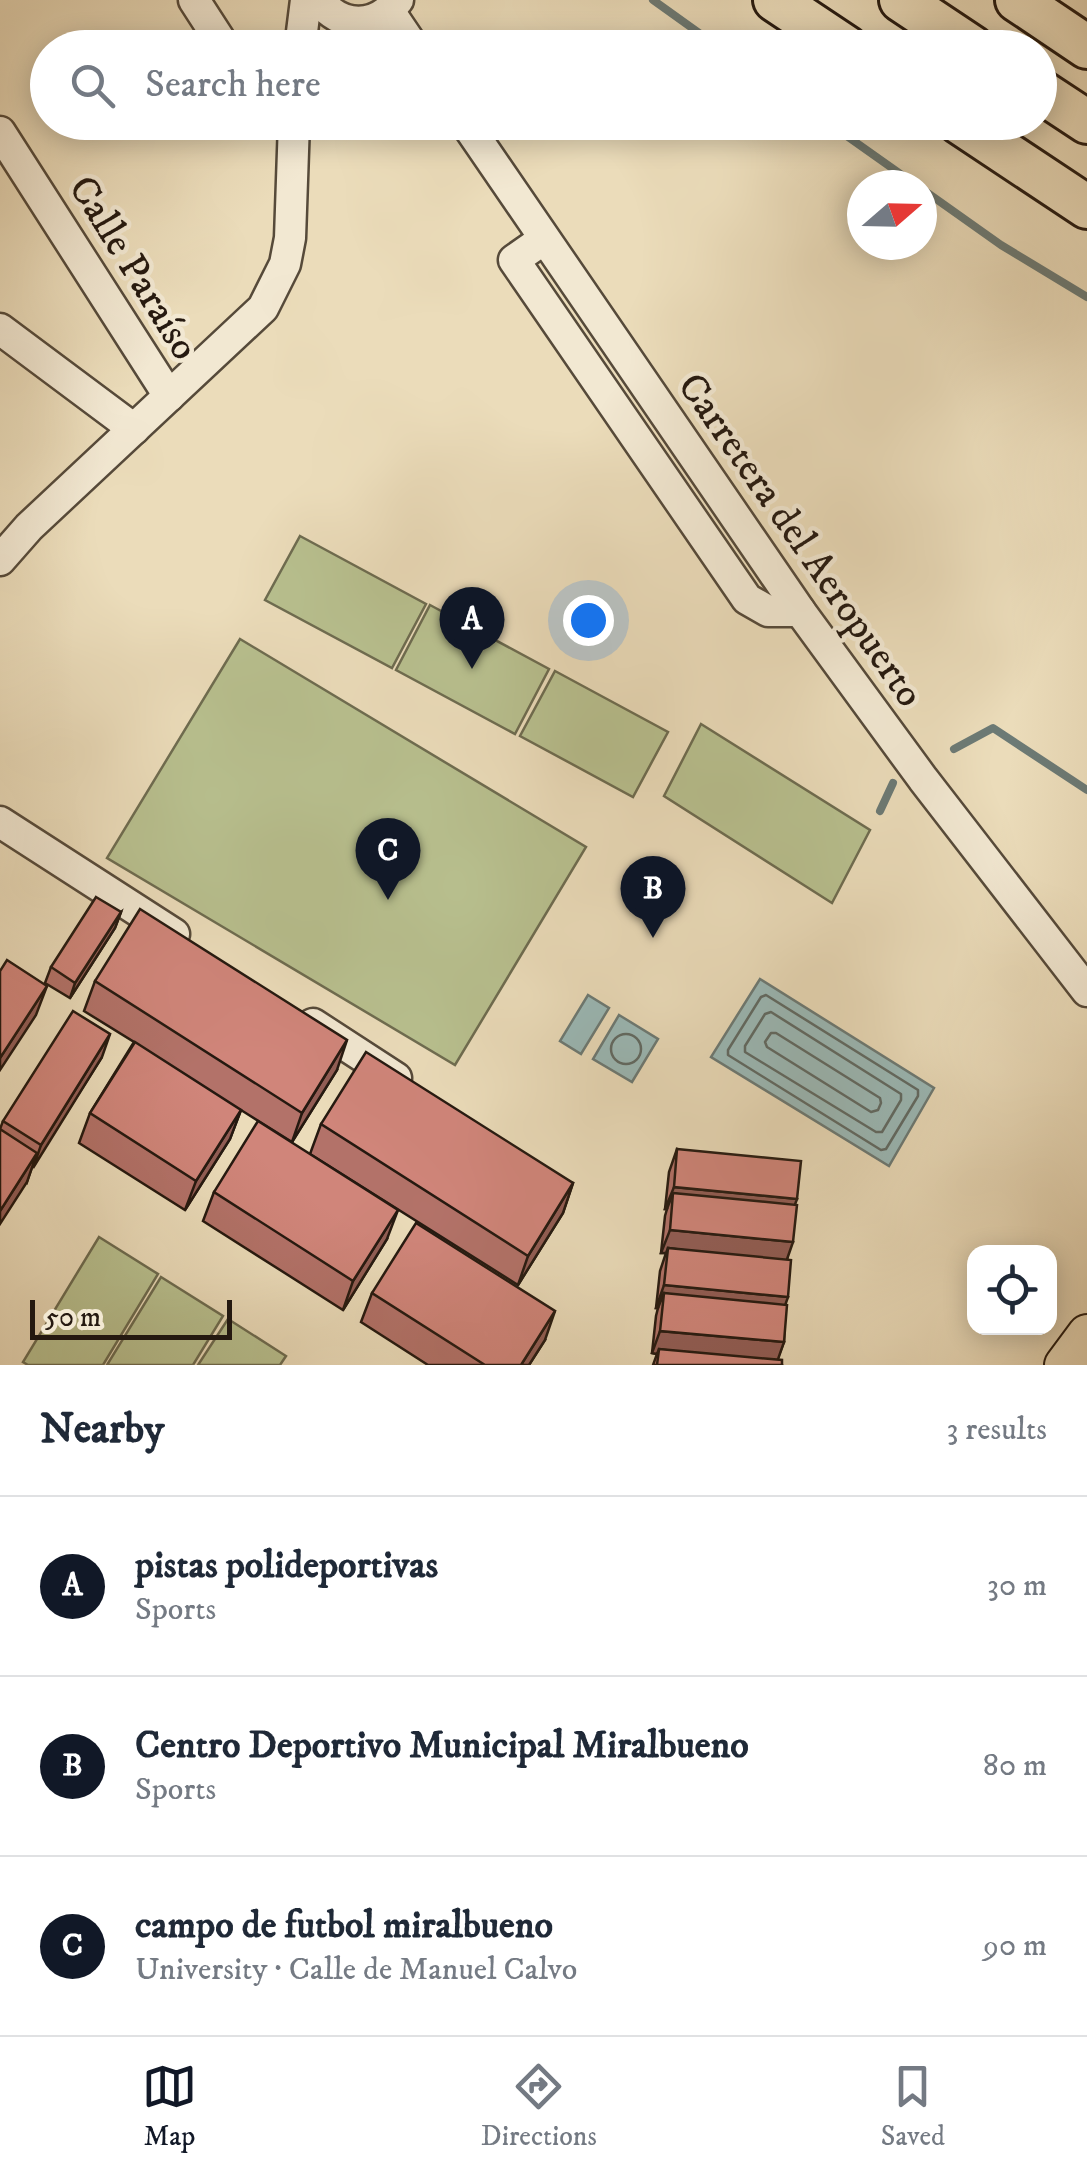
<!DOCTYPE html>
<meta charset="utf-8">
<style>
:root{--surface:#fff;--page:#f2f2f3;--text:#1f2937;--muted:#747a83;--line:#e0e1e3;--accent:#111827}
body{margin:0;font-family:"IM FELL DW Pica",serif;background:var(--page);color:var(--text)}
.controls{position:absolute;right:30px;bottom:30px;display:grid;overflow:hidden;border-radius:20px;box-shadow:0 5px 25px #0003}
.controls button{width:90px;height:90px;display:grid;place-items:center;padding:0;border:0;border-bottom:2px solid var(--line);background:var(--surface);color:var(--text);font:50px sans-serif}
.compass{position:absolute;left:847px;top:170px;width:90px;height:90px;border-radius:50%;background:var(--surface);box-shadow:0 5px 25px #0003;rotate:70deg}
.scale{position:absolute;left:30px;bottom:25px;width:202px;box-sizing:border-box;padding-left:10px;border:5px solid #251910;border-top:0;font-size:28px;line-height:35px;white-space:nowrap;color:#251910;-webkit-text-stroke:8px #f2e8d2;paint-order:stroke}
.you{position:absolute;left:588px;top:620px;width:35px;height:35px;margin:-25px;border:8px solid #fff;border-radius:50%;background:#1a73e8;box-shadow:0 0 0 15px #1a73e833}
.badge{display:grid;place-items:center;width:65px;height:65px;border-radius:50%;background:var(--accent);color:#fff;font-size:32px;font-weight:700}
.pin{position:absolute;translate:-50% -82px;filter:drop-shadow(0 2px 5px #0008)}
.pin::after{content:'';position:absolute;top:52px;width:35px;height:30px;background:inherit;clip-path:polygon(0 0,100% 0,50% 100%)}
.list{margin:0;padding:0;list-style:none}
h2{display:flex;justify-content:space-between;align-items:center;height:130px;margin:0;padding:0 40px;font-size:42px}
h2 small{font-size:32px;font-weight:400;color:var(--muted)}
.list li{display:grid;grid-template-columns:65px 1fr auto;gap:30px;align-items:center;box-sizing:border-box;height:180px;padding:0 40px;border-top:2px solid var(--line)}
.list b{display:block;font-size:38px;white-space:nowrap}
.list p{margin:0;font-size:32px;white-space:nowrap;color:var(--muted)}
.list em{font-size:32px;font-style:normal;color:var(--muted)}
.icon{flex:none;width:55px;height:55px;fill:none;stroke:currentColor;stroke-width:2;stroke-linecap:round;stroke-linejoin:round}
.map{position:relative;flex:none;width:1087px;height:1365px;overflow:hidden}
.search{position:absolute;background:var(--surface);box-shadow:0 5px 25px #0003;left:30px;right:30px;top:30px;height:110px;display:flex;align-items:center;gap:25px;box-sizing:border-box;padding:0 35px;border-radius:55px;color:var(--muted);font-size:38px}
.sheet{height:670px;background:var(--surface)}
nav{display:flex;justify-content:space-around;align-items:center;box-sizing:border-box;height:140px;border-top:2px solid var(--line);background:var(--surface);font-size:28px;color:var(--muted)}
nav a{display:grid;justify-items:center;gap:5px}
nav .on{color:var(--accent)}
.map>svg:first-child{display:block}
.green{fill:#b8c08f;stroke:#6e6c50;stroke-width:2.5}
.water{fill:#9bbab8;stroke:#6c7a75;stroke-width:2.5}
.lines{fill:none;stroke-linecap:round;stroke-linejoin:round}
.shore{stroke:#606a64;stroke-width:2.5}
.stream{stroke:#6c7a75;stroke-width:8}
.minor-casing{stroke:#564a3a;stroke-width:35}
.major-casing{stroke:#251910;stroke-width:42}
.highway-casing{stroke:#251910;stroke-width:48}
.minor{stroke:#f2e8d2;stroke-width:30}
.major{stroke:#ebdcba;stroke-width:38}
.highway{stroke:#ebdcba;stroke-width:42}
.wall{fill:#b37269;stroke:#251910;stroke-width:2.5}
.shaded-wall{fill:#925d55;stroke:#251910;stroke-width:2.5}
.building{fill:#d0857a;stroke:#251910;stroke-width:2.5}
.labels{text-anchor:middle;stroke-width:9;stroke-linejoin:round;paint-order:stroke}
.street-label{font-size:40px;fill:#251910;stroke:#f2e8d2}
</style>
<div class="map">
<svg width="1087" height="1365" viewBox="0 0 1087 1365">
<rect width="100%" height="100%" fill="#ebdcba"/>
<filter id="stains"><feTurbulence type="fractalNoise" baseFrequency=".002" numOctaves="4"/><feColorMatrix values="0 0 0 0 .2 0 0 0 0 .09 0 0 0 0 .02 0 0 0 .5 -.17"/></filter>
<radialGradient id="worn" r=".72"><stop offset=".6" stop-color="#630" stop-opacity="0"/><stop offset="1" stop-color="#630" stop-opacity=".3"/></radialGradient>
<g class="green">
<path d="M300,536L426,604L392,668L265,600Z"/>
<path d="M430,605L549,669L515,734L396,670Z"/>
<path d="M240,639L586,847L455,1065L107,858Z"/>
<path d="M555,671L668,732L633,797L520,736Z"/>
<path d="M701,724L870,830L832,903L664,796Z"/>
<path d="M99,1237L158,1274L103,1365H28L23,1362Z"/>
<path d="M161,1277L223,1316L193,1365H107Z"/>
<path d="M228,1319L286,1356L280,1365H198Z"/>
</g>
<g class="water">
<path d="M760,979L934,1088L889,1166L711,1057Z"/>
<path d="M588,995L609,1008L581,1054L560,1041Z"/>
<path d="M619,1015L658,1039L632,1082L593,1059Z"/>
</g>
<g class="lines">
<g class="shore">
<path d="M766,995L918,1090V1096L886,1149L881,1150L728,1055V1050L761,997Z"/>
<path d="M771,1012L901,1094V1100L882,1132H876L745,1052V1046L765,1014Z"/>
<path d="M771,1033H776L880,1098L881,1103L878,1110L871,1112L767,1047L765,1042Z"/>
<circle cx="626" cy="1049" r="15"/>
</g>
<g class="stream">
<path d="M653,0L720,48"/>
<path d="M827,122L916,185"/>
<path d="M922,189L1001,245L1087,297"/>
<path d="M954,749L993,728L1087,790"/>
<path d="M880,811L893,783"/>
</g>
<defs>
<g id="minor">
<path d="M194,0L225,48"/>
<path d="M319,0C341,29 376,29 398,0"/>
<path d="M389,11L414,48"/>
<path d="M300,48L306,0"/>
<path d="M465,122L800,611L923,779L1087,991"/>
<path d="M0,132L169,396"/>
<path d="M544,239L514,260L747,599L768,611H800"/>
<path d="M0,329L134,429"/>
<path d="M0,560L29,527L263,308L285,264L290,238L294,122"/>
<path d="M0,822L174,934"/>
<path d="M313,1024L396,1078"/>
</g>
<path id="major" d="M1064,1365L1087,1334"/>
<g id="highway">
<path d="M775,0L847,48"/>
<path d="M901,0L973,48"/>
<path d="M1017,0L1087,47"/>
<path d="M1040,91L1087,122"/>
<path d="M959,122L1087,207"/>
</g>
</defs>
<use href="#minor" class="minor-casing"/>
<use href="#major" class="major-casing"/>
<use href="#highway" class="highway-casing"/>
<use href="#minor" class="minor"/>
<use href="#major" class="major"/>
<use href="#highway" class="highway"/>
</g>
<g class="wall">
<path d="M121,912L115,928L70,998L45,983L51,967Z"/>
<path d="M95,981L337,1070L292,1142L241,1110L230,1139L185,1210L79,1143L90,1113L134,1042L84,1011Z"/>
<path d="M102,1057L32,1167L27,1182L0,1129L3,1121Z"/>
<path d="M321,1124L573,1183L563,1213L518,1285L310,1154Z"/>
<path d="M677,1149L795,1205L787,1260L784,1342L777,1360L782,1365H653L657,1354L652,1353L656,1316L658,1308H656L660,1271L666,1253H661L665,1216L667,1209H665L669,1172Z"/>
<path d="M214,1192L387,1239L343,1310L203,1221Z"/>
<path d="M372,1293L545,1340L529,1365H428L361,1322Z"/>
</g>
<g class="shaded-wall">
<path d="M121,912L115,928L70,998L75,983Z"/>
<path d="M47,986L36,1015L0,1070V1058Z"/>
<path d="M110,1034L102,1057L33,1168L41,1145Z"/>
<path d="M347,1040L337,1070L292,1142L302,1113Z"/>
<path d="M241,1110L230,1139L185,1210L196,1181Z"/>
<path d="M37,1153L27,1182L0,1224V1211Z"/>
<path d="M573,1183L563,1213L518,1285L528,1256Z"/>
<path d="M674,1187L797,1199L789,1221L673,1193L667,1209H665Z"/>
<path d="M398,1210L387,1239L343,1310L353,1281Z"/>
<path d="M670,1230L793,1242L785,1265L668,1248L666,1253H661Z"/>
<path d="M664,1285L788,1297L780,1320L664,1293L658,1308H656Z"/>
<path d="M555,1311L545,1340L529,1365H521Z"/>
<path d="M660,1331L784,1342L776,1365L659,1349L657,1354L652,1353Z"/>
</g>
<g class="building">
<path d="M96,897L121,912L75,983L51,967Z"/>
<path d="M140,909L347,1040L302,1113L95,981Z"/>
<path d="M7,960L47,986L0,1058V971Z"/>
<path d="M73,1011L110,1034L41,1145L3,1121Z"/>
<path d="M135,1042L241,1110L196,1181L90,1113Z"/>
<path d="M366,1052L573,1183L528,1256L321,1124Z"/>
<path d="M258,1121L398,1210L353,1281L214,1192Z"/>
<path d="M0,1129L37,1153L0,1211Z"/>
<path d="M677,1149L801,1161L797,1199L674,1187Z"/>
<path d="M673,1193L797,1205L793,1242L670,1230Z"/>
<path d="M416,1223L555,1311L521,1365H485L372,1293Z"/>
<path d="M668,1248L791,1260L788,1297L664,1285Z"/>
<path d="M664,1293L787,1305L784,1342L660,1331Z"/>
<path d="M659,1349L782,1360V1365H657Z"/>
</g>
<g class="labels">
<g class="street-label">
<text transform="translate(135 267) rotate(58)" y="14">Calle Paraíso</text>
<text transform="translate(802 539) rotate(55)" y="14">Carretera del Aeropuerto</text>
</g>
</g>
<rect width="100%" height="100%" filter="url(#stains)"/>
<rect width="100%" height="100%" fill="url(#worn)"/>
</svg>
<div class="controls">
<button><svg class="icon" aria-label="locate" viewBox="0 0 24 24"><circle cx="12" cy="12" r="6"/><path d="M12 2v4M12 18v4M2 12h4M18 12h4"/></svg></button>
</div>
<svg class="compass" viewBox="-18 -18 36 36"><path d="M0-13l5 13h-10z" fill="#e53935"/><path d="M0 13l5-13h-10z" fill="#747a83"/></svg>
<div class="scale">50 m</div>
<div class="you"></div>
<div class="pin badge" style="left:472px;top:669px">A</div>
<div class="pin badge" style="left:653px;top:938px">B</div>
<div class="pin badge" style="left:388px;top:900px">C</div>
<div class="search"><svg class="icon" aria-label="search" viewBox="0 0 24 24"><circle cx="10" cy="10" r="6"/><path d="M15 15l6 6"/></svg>Search here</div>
</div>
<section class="sheet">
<h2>Nearby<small>3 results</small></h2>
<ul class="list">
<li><span class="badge">A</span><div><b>pistas polideportivas</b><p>Sports</p></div><em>30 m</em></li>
<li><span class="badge">B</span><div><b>Centro Deportivo Municipal Miralbueno</b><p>Sports</p></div><em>80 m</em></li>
<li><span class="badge">C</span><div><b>campo de futbol miralbueno</b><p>University · Calle de Manuel Calvo</p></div><em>90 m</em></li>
</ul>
</section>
<nav>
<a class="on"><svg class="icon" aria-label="map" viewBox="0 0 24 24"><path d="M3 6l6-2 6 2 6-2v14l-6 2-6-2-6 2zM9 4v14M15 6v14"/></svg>Map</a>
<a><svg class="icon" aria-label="directions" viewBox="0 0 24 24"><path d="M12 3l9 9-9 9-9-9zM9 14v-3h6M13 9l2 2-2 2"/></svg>Directions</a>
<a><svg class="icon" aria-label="saved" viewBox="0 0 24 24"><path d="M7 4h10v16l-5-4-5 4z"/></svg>Saved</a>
</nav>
